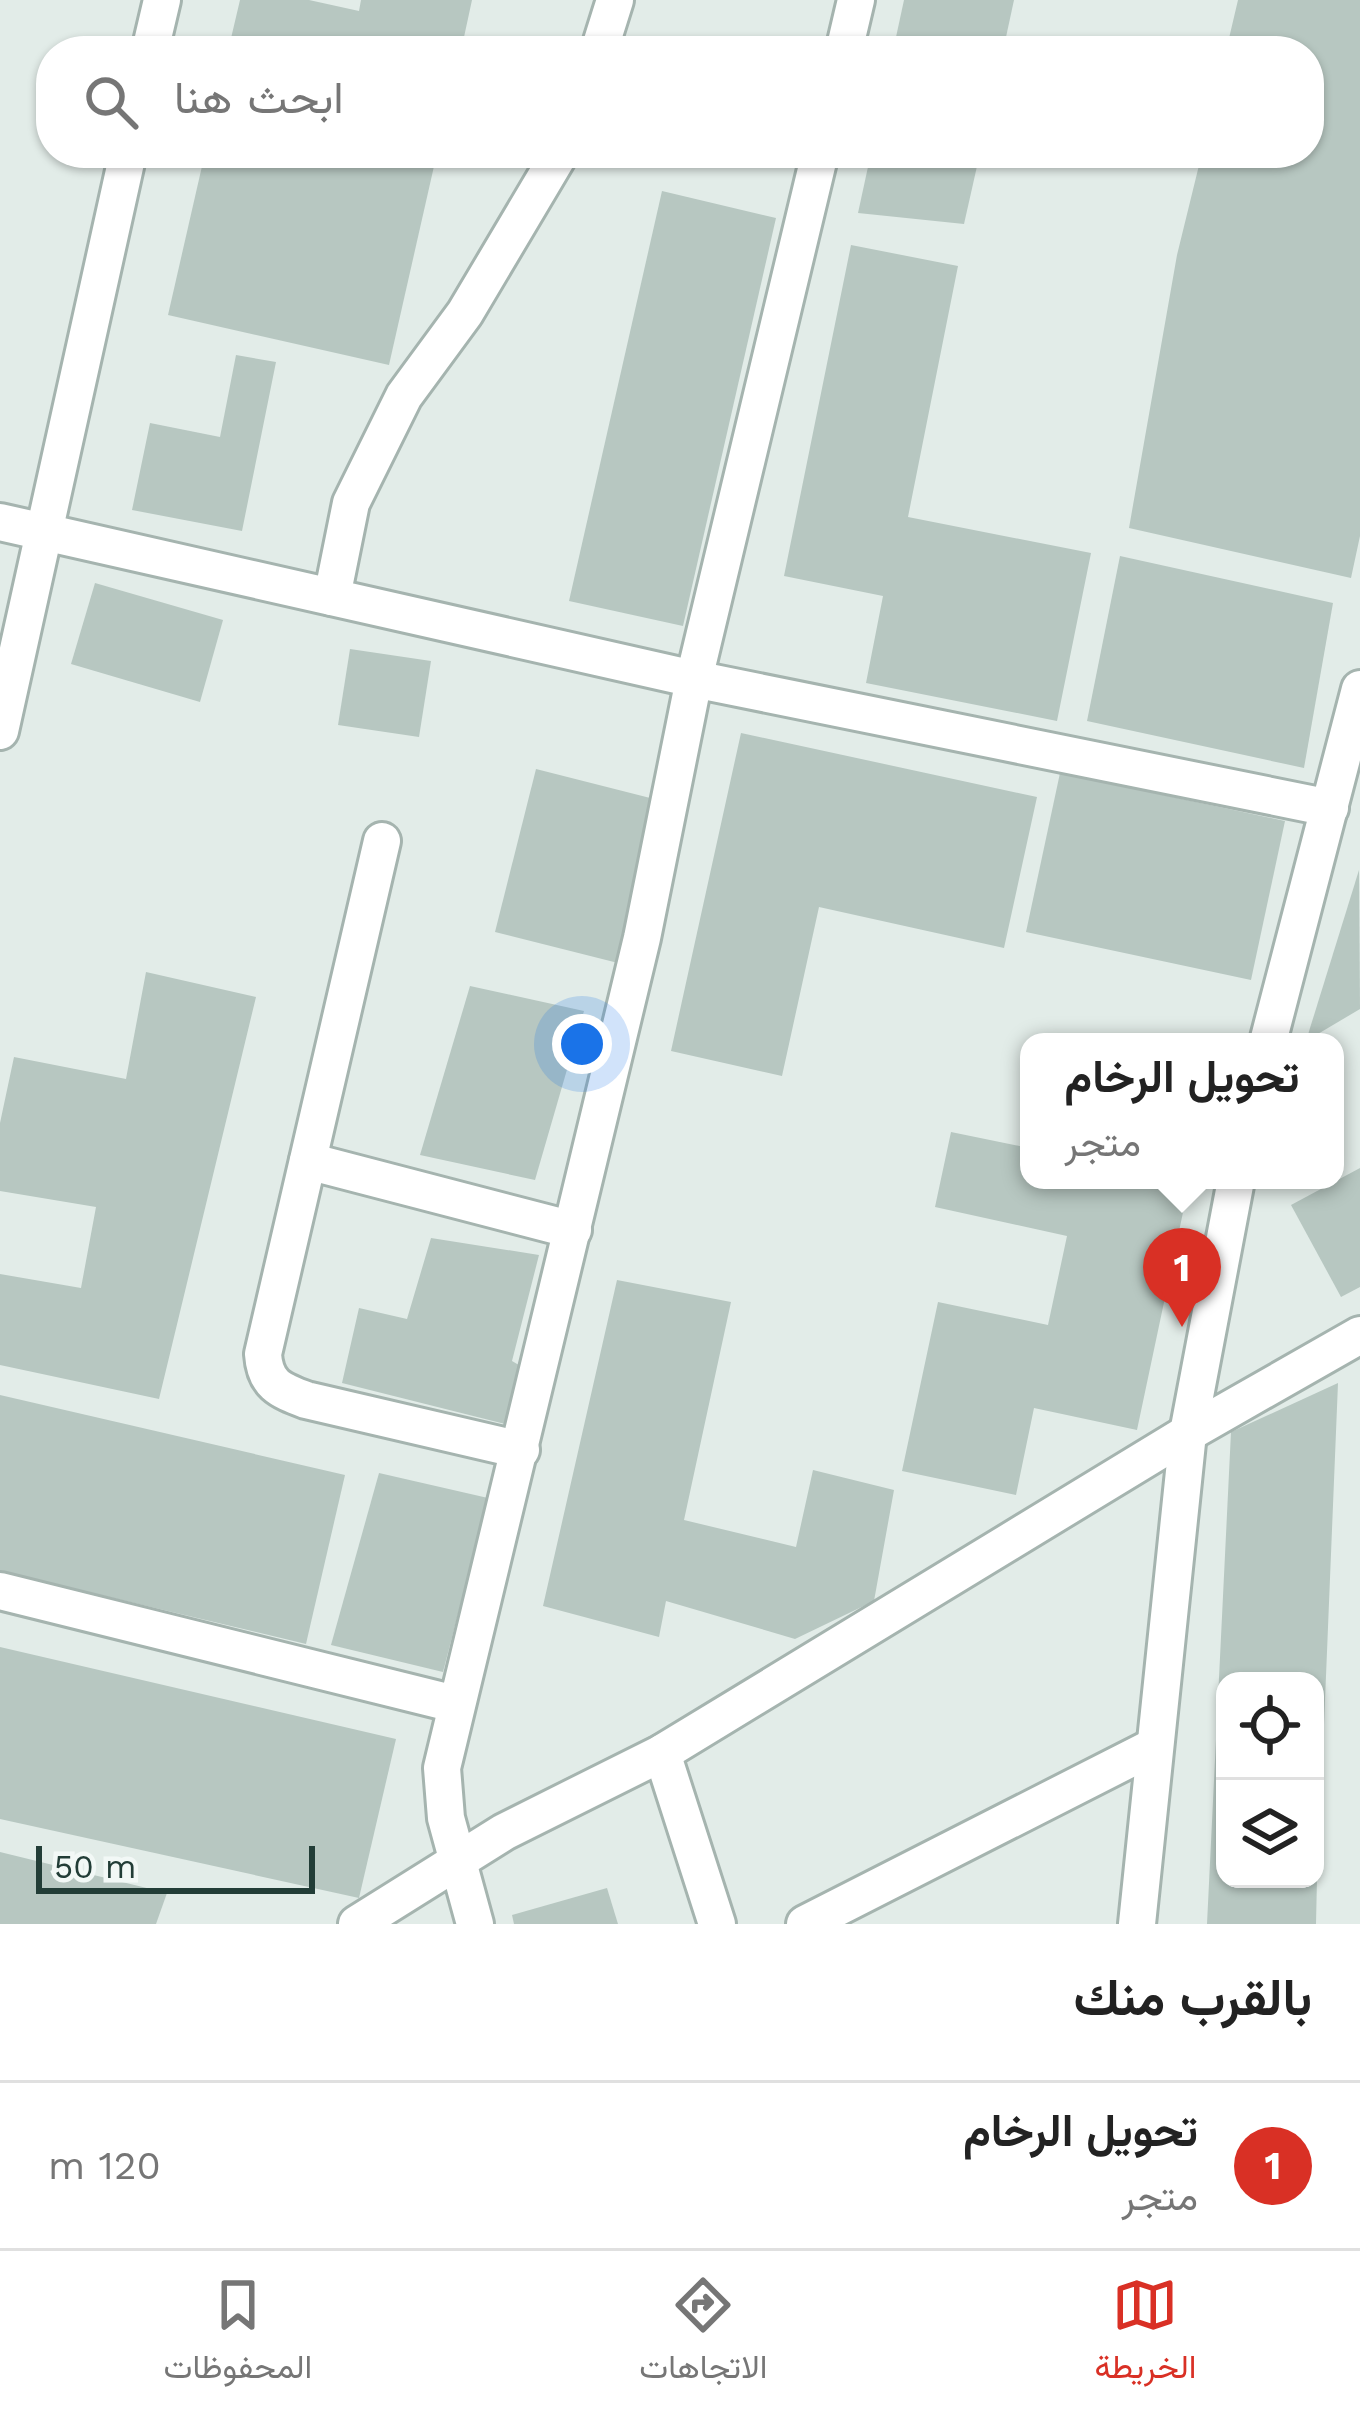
<!DOCTYPE html>
<html lang="ar">
<meta charset="utf-8">
<style>
:root{--surface:#fff;--page:#f6f6f6;--text:#222;--muted:#767676;--line:#e0e0e0;--accent:#d93025}
body{margin:0;font-family:"Work Sans",Vazirmatn,sans-serif;background:var(--page);color:var(--text);direction:rtl}
.controls{position:absolute;right:36px;bottom:36px;display:grid;overflow:hidden;border-radius:24px;box-shadow:0 3px 9px #0004}
.controls button{width:108px;height:108px;display:grid;place-items:center;padding:0;border:0;border-bottom:3px solid var(--line);background:var(--surface);color:var(--text);font:60px sans-serif}
.scale{position:absolute;left:36px;bottom:30px;width:279px;box-sizing:border-box;padding-left:12px;border:6px solid #223d37;border-top:0;font-size:33px;line-height:42px;white-space:nowrap;color:#223d37;-webkit-text-stroke:9px #f2f8f6;paint-order:stroke}
.you{position:absolute;left:582px;top:1044px;width:42px;height:42px;margin:-30px;border:9px solid #fff;border-radius:50%;background:#1a73e8;box-shadow:0 0 0 18px #1a73e833}
.badge{display:grid;place-items:center;width:78px;height:78px;border-radius:50%;background:var(--accent);color:#fff;font-size:39px;font-weight:700}
.pin{position:absolute;translate:-50% -99px;filter:drop-shadow(0 3px 6px #0008)}
.pin::after{content:'';position:absolute;top:63px;width:42px;height:36px;background:inherit;clip-path:polygon(0 0,100% 0,50% 100%)}
.popup{position:absolute;left:1020px;top:1033px;width:324px;height:156px;box-sizing:border-box;display:grid;place-content:center;border-radius:24px;background:var(--surface);filter:drop-shadow(0 3px 9px #0005);font-size:39px;white-space:nowrap;color:var(--muted)}
.popup b{font-size:45px;color:var(--text)}
.popup::after{content:'';position:absolute;left:50%;top:100%;margin-left:-24px;border:24px solid transparent;border-top-color:var(--surface)}
.list{margin:0;padding:0;list-style:none}
h2{display:flex;justify-content:space-between;align-items:center;height:156px;margin:0;padding:0 48px;font-size:51px}
h2 small{font-size:39px;font-weight:400;color:var(--muted)}
.list li{display:grid;grid-template-columns:78px 1fr auto;gap:36px;align-items:center;box-sizing:border-box;height:168px;padding:0 48px;border-top:3px solid var(--line)}
.list b{display:block;font-size:45px;white-space:nowrap}
.list p{margin:0;font-size:39px;white-space:nowrap;color:var(--muted)}
.list em{font-size:39px;font-style:normal;color:var(--muted)}
.icon{flex:none;width:66px;height:66px;fill:none;stroke:currentColor;stroke-width:2;stroke-linecap:round;stroke-linejoin:round}
.map{position:relative;flex:none;width:1360px;height:1924px;overflow:hidden;direction:ltr}
.search{position:absolute;background:var(--surface);box-shadow:0 3px 9px #0004;left:36px;right:36px;top:36px;height:132px;display:flex;align-items:center;gap:30px;box-sizing:border-box;padding:0 42px;border-radius:48px;color:var(--muted);font-size:45px}
.sheet{height:324px;background:var(--surface)}
nav{display:flex;justify-content:space-around;align-items:center;box-sizing:border-box;height:168px;border-top:3px solid var(--line);background:var(--surface);font-size:33px;color:var(--muted)}
nav a{display:grid;justify-items:center;gap:6px}
nav .on{color:var(--accent)}
.map>svg:first-child{display:block}
.building{fill:#b7c7c1}
.lines{fill:none;stroke-linecap:round;stroke-linejoin:round}
.minor-casing{stroke:#a5b4af;stroke-width:42}
.minor{stroke:#fff;stroke-width:36}
</style>
<div class="map">
<svg width="1360" height="1924" viewBox="0 0 1360 1924">
<rect width="100%" height="100%" fill="#e2ece8"/>
<g class="building">
<path d="M240,0H309L359,11L361,0H472L461,51H228Z"/>
<path d="M904,0H1014L1003,51H893Z"/>
<path d="M1238,0H1360V536L1351,578L1129,528L1177,255L1202,153H1309V51H1226Z"/>
<path d="M205,153H437L389,365L168,315Z"/>
<path d="M871,153H980L964,224L858,213Z"/>
<path d="M662,191L776,218L683,626L569,601Z"/>
<path d="M851,245L958,266L908,517L1091,553L1057,721L866,683L883,596L784,576Z"/>
<path d="M236,355L276,362L242,531L132,510L150,423L220,437Z"/>
<path d="M1120,556L1333,603L1304,768L1087,721Z"/>
<path d="M95,583L223,620L200,702L71,664Z"/>
<path d="M350,649L431,661L419,737L338,725Z"/>
<path d="M741,733L1037,797L1004,948L819,907L782,1076L671,1051Z"/>
<path d="M536,769L662,801L622,964L495,932Z"/>
<path d="M1060,773L1285,821L1251,980L1026,932Z"/>
<path d="M1359,870L1360,1009L1306,1041Z"/>
<path d="M146,972L256,997L159,1399L0,1365V1274L81,1288L96,1207L0,1191V1123L14,1057L126,1079Z"/>
<path d="M470,986L584,1011L535,1180L420,1155Z"/>
<path d="M951,1132L1029,1148V1180L1189,1184L1137,1430L1034,1408L1016,1495L902,1471L938,1302L1048,1325L1067,1236L935,1207Z"/>
<path d="M1360,1168V1287L1341,1297L1291,1205Z"/>
<path d="M431,1238L539,1255L512,1361L529,1371L517,1427L342,1383L359,1308L407,1319Z"/>
<path d="M617,1280L731,1302L684,1520L796,1547L813,1470L894,1490L874,1601L795,1639L666,1601L659,1637L543,1606Z"/>
<path d="M1338,1383L1319,1847L1315,1681H1225V1879H1317L1316,1924H1207L1231,1432Z"/>
<path d="M0,1395L345,1475L306,1644L0,1571Z"/>
<path d="M379,1473L488,1498L443,1672L331,1645Z"/>
<path d="M0,1647L396,1739L359,1898L0,1819Z"/>
<path d="M0,1852L167,1893L156,1924H0Z"/>
<path d="M607,1888L618,1924H514L512,1915Z"/>
</g>
<g class="lines">
<defs>
<g id="minor">
<path d="M150,51L162,0"/>
<path d="M599,51L615,0"/>
<path d="M844,51L856,0"/>
<path d="M0,522L694,679L1330,808"/>
<path d="M332,597L351,503L404,396L465,313L560,153"/>
<path d="M0,731L128,153"/>
<path d="M382,841L263,1354C265,1384 279,1390 306,1400L521,1450"/>
<path d="M1268,1042L1360,689"/>
<path d="M308,1161L573,1230"/>
<path d="M0,1591L455,1704"/>
<path d="M662,1753L717,1924"/>
<path d="M357,1924L504,1832L662,1753L1188,1433L1360,1335"/>
<path d="M475,1924L446,1818L442,1768L642,938L694,679L820,153"/>
<path d="M805,1924L1155,1746"/>
<path d="M1137,1924L1188,1433L1236,1180"/>
</g>
</defs>
<use href="#minor" class="minor-casing"/>
<use href="#minor" class="minor"/>
</g>
</svg>
<div class="controls">
<button><svg class="icon" aria-label="locate" viewBox="0 0 24 24"><circle cx="12" cy="12" r="6"/><path d="M12 2v4M12 18v4M2 12h4M18 12h4"/></svg></button>
<button><svg class="icon" aria-label="layers" viewBox="0 0 24 24"><path d="M12 4l9 5-9 5-9-5zM3 14l9 5 9-5"/></svg></button>
</div>
<div class="scale">50 m</div>
<div class="you"></div>
<div class="pin badge" style="left:1182px;top:1327px">1</div>
<div class="popup"><b>تحويل الرخام</b>متجر</div>
<div class="search"><svg class="icon" aria-label="search" viewBox="0 0 24 24"><circle cx="10" cy="10" r="6"/><path d="M15 15l6 6"/></svg>ابحث هنا</div>
</div>
<section class="sheet">
<h2>بالقرب منك<small></small></h2>
<ul class="list">
<li><span class="badge">1</span><div><b>تحويل الرخام</b><p>متجر</p></div><em>120 m</em></li>
</ul>
</section>
<nav>
<a class="on"><svg class="icon" aria-label="map" viewBox="0 0 24 24"><path d="M3 6l6-2 6 2 6-2v14l-6 2-6-2-6 2zM9 4v14M15 6v14"/></svg>الخريطة</a>
<a><svg class="icon" aria-label="directions" viewBox="0 0 24 24"><path d="M12 3l9 9-9 9-9-9zM9 14v-3h6M13 9l2 2-2 2"/></svg>الاتجاهات</a>
<a><svg class="icon" aria-label="saved" viewBox="0 0 24 24"><path d="M7 4h10v16l-5-4-5 4z"/></svg>المحفوظات</a>
</nav>
